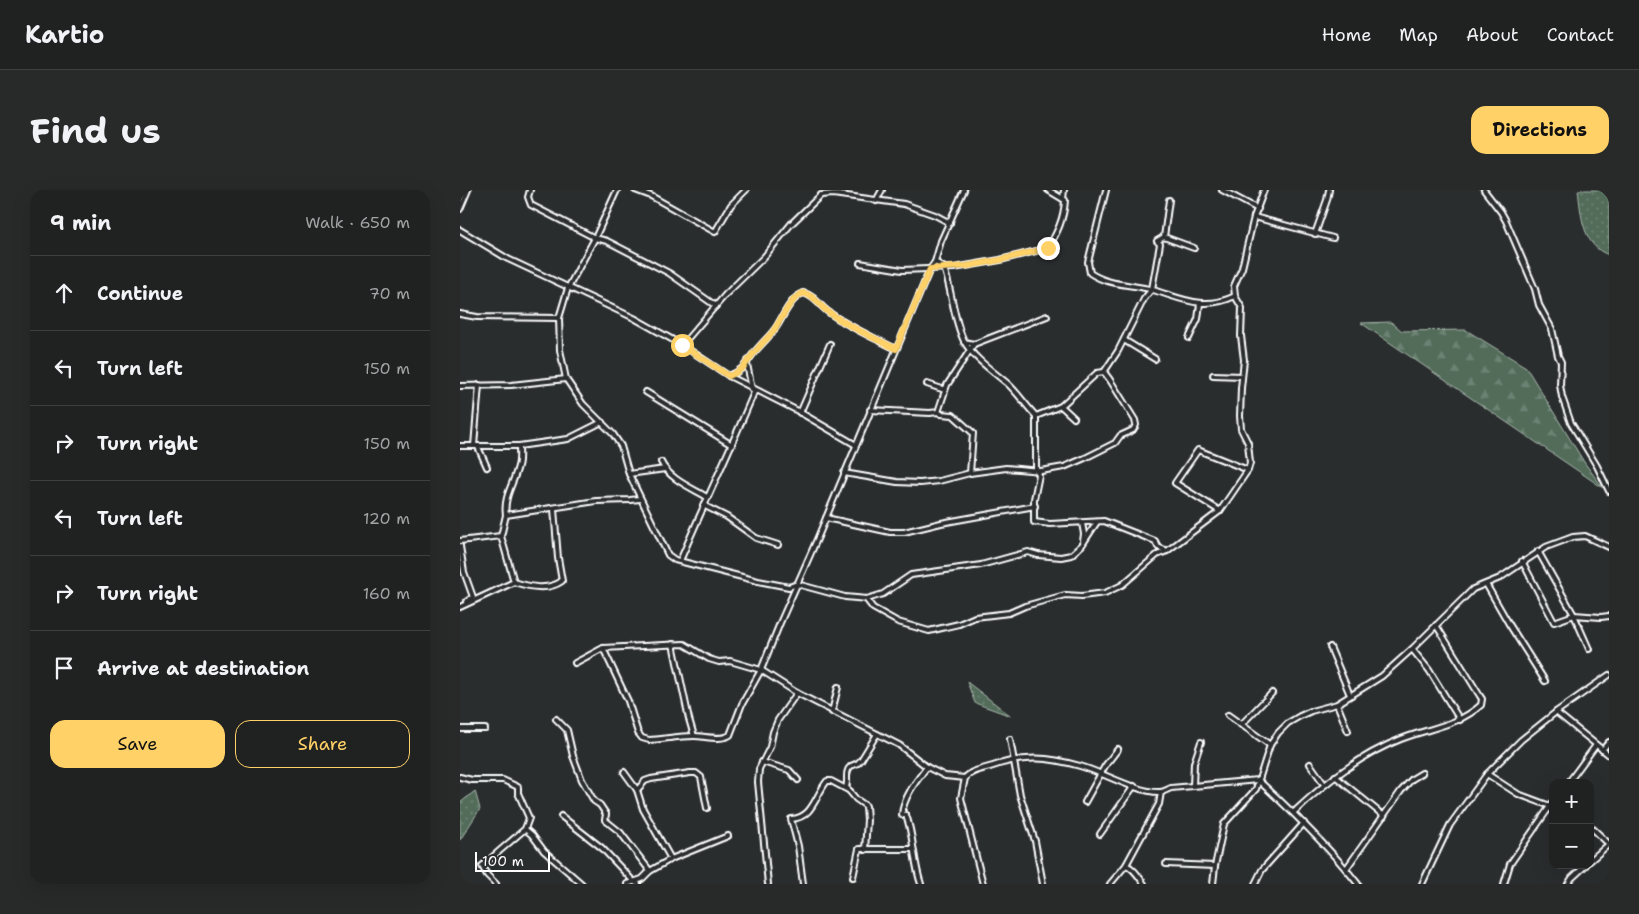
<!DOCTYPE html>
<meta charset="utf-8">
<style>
:root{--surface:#202222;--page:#282a2a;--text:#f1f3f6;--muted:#a2a4a5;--line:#3d3f40;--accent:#ffd166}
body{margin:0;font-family:"Shantell Sans",sans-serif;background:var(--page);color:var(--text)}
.controls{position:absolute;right:15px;bottom:15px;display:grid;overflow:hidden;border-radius:10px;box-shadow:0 5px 20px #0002}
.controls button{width:45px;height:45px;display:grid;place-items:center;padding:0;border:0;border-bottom:1px solid var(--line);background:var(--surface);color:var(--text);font:25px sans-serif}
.scale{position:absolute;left:15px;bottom:12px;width:75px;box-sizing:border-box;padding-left:5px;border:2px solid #fff;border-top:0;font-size:14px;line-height:18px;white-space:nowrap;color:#fff;-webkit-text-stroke:4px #2a2d2e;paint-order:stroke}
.stop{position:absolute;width:15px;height:15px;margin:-11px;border:4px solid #ffd166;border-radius:50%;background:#fff}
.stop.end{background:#ffd166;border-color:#fff;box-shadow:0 1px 5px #0008}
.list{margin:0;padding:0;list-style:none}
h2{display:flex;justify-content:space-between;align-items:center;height:65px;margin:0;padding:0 20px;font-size:21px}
h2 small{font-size:16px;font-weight:400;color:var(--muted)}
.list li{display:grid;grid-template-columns:32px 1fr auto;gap:15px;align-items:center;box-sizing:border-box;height:75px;padding:0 20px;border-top:1px solid var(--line)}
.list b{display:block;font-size:19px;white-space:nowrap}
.list em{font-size:16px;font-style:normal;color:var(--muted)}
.actions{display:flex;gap:10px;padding:15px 20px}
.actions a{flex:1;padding:11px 0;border:1px solid var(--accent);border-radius:15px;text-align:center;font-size:18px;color:var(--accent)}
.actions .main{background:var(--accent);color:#111}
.icon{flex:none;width:28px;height:28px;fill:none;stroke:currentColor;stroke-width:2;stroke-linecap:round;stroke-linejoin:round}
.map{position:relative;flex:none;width:1149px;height:694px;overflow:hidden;border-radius:15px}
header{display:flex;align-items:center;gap:30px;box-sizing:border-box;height:70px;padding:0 25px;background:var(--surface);border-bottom:1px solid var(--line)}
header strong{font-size:24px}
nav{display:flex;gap:28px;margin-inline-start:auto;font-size:18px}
.intro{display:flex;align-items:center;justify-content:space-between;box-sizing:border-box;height:120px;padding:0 30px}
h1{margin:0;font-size:35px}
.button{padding:12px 22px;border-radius:15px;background:var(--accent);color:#111;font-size:18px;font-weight:700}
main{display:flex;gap:30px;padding:0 30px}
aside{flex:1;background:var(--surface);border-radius:15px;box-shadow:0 5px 20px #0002}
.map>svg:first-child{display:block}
.grass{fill:url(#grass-dots);stroke:#a8b6ac}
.forest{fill:url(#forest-firs);stroke:#a8b6ac}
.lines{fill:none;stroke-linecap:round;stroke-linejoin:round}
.street-casing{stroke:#fff;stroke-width:8}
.street{stroke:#2a2d2e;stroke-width:4}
.route{stroke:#ffd166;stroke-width:6}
</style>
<header>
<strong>Kartio</strong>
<nav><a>Home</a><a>Map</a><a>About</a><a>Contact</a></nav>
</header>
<div class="intro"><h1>Find us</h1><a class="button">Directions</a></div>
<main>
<aside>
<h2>9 min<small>Walk · 650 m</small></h2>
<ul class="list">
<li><svg class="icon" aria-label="ahead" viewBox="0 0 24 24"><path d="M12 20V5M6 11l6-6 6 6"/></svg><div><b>Continue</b></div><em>70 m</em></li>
<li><svg class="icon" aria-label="left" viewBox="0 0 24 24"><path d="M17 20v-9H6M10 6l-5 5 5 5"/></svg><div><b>Turn left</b></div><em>150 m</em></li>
<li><svg class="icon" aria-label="right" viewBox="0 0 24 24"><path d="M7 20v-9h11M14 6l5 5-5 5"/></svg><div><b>Turn right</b></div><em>150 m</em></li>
<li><svg class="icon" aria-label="left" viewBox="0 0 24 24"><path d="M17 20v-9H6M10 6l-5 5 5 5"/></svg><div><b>Turn left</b></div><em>120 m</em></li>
<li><svg class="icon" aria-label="right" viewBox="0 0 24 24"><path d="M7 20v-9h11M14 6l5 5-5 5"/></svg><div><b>Turn right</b></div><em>160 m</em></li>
<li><svg class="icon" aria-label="arrive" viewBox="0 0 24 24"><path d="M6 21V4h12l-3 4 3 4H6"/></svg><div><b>Arrive at destination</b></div></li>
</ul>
<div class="actions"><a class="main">Save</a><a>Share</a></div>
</aside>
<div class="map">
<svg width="1149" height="694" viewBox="0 0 1149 694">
<defs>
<pattern id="grass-dots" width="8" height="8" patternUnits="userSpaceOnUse" patternTransform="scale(1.25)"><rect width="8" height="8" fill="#526c5a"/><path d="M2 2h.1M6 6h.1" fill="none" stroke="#6c8273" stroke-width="1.8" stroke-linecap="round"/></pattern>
<pattern id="forest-firs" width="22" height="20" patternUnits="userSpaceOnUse" patternTransform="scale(1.25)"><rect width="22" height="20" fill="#526c5a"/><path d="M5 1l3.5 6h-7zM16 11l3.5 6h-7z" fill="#6c8273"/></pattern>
</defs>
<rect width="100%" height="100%" fill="#2a2d2e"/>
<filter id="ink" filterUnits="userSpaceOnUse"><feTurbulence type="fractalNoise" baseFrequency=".02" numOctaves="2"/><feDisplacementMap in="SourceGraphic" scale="10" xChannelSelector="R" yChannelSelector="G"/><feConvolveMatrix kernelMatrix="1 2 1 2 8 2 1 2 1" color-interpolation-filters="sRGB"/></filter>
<g filter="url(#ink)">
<g class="grass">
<path d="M1118,0H1149V65C1122,56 1121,24 1118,0Z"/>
<path d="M507,492L551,526L515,513Z"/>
<path d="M15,601L20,619L0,650V613Z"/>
</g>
<path class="forest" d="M931,132L942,141L1006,140L1066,177L1124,272L1143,298L901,133Z"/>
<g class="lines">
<defs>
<g id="street">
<path d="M70,0L68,7L71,15L135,48L147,51L209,83L256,116"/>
<path d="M157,0L135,48L108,98L99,128L100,160L106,189L123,214L153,244L161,256L169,284L208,365L215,370L298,391L329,397L337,394L385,407L407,409L423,404L451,385L521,375L568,362L578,365L601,367L611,365L622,355L637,332"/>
<path d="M175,0L191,6L255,42L271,15L286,0"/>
<path d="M588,0L603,9"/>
<path d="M646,0L628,72L630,83C649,96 673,94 693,100C723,109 744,121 775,106"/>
<path d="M762,0L798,19"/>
<path d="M1024,0L1041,22L1046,31L1075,99L1079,115L1092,139L1098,166L1101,172L1100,195L1102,207L1111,233L1137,276L1149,301"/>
<path d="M416,11L422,0"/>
<path d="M0,19L8,0"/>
<path d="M794,27L873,48"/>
<path d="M0,40L48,69L174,128L222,155L269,186L336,220L396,255"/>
<path d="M855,44L867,10L869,0"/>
<path d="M704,47L709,10"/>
<path d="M475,72L483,77L485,81C492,103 494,131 504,151C511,166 535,183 548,194C558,203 566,216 576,226V280L579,285L574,309V332L590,334L644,331L695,351L698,357L707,361"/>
<path d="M400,73L442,80L494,78L540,70L588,58C597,43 604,29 605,10L603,9L604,0"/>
<path d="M0,124L17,127L99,128"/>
<path d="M729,148L738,129L740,114"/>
<path d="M664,150L695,169"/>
<path d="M504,152L514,154L587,126"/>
<path d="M222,155L266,104L304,67L331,34L361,5L373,4L444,14L475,25L490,33"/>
<path d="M287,174L292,199"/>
<path d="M644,182L658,161L684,109L692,99L700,54L697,51L704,47L734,58"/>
<path d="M753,185L782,186"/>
<path d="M269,186C288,178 286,170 299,157C305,150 312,144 317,136C324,125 330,109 343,103C354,105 359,115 367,121C388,137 413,147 436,159"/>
<path d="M467,194L485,200"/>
<path d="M0,196L51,195L106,189"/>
<path d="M186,202L272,255"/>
<path d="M601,216L614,228"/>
<path d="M410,220L470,223L478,222L487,195L514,154"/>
<path d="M478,222L481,224L493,225L513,243L510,283"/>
<path d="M340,223L370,154"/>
<path d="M0,256H59L108,249L142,232"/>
<path d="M14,256L19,195"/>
<path d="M18,257L27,277"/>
<path d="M201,272C209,289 232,298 247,307"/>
<path d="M384,283L437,292L460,293L479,291L510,283L546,278L581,281L604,277L625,268L655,253L660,246L673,240L676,235L675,230L650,190L644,182L637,183L601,216L576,226"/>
<path d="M169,284L205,279"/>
<path d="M243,315L267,327L296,348L318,355"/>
<path d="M760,321L715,293L738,260L788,280"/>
<path d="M46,325C43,307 54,293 58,276C60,270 59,262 59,256"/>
<path d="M366,328L430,342H444L481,333L575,316"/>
<path d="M622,333L624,344L623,351"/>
<path d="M41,346L54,392"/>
<path d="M0,351L41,346L46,325L136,311L170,310L180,309"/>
<path d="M0,356L4,382L13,407L6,412"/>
<path d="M1078,361L1114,425L1129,459"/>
<path d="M220,371C244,314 271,258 295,200"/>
<path d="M1062,371L1094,432L1114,425L1141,427L1149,426"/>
<path d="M1026,394L1049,434L1085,491"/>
<path d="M406,409L413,418L438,432L469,441L499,434L515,427L549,423L565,416L605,405L622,406L645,403L662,395L697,365L707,361L760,321L788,280L790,273L788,253L781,239L780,226L781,198L784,170L781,146L782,118L775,106L774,96L782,78L794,27L804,0"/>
<path d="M0,417L54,392C70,397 88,401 102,391L98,368L94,319"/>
<path d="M213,454L229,529L234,546"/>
<path d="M870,457L890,505"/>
<path d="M143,458L168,511L178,543L182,548L189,550C204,549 219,546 234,546C245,546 261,551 270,545L282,514L301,480L320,433L358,347L470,79L475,72L481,51L504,0"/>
<path d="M952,459L969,480L1000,530"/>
<path d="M115,473L143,458L224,454L249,469L259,472L270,471L301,480L337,503L439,555L467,577L485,586L505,588C511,580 524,579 533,576C565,565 588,567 620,576C642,582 678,603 700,602C704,602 708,599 711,598L798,590C834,623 868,656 898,694"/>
<path d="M877,514L888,541"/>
<path d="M372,522L378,497"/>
<path d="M1096,522L1149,565"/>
<path d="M768,525L810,555"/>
<path d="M96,529L107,540L113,566L122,590L134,611L140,615L146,624L145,630L160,642L190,681L182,689L167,694"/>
<path d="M781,535L812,503"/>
<path d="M0,539H25"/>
<path d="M550,549L560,605L575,651L583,694"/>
<path d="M1142,560L1149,552"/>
<path d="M302,572L329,580L338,590"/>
<path d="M850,574L864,594"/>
<path d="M164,582L177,600L183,619L211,669L190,681"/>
<path d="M1027,584L1058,604L1093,617"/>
<path d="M875,586L924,626"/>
<path d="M0,587L12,590H43L58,597V603L69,628L65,639L72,645L84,661L122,694"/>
<path d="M505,588L501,608L523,694"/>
<path d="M1108,593L1136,555"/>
<path d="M733,596L734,573L741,552"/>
<path d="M177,600L185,591L191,589L230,583H236L241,587L247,618"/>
<path d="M625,612L645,576L658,559"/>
<path d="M834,622C866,592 900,565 941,549C968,538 998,536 1021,515L1022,509L1020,506L976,435"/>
<path d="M101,626L142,658L174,692L178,694"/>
<path d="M1130,636L1149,654L1130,671"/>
<path d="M640,644L674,596"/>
<path d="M405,660L407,630L406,616L396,609L386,597C389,590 384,582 391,576L398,573L401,570L417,544"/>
<path d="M211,669L268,646"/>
<path d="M706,674L755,676"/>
<path d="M666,675C674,678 679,687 684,694"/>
<path d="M886,679L941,601L952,589L962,583"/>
<path d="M393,687L399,659H452"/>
<path d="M36,694L27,685L22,676L65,639"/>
<path d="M308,694L298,592L299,579L310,557L313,542L318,530L337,503"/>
<path d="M343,694L338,656L331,629C353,628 355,606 367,591H371L390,601"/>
<path d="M461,694C453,671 454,646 446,625H442C443,607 457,590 467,577"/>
<path d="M650,694L666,675L699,614L701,602"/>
<path d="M753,694L755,676L764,634L796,599L810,555L818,543L828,533L840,526L851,521L877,514L922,486L952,459L1013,399L1040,388L1086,357L1113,347L1125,346L1149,357"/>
<path d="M795,694L802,680L844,633"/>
<path d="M962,694L990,635L1027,584L1061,550L1096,522L1149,485"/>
<path d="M1044,694L1050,674L1093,612"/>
<path d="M1108,694L1112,688L1126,675"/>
</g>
</defs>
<use href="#street" class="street-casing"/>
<use href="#street" class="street"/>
</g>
</g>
<g class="lines" filter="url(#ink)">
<path class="route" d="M222,155L269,186C288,178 286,170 299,157C304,151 310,146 314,140C323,127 329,110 343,103C354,105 359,115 367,121C388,137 413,147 436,159L470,79L507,76L540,70L588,58"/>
</g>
</svg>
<div class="controls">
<button>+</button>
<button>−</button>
</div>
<div class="scale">100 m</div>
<div class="stop" style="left:222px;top:155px"></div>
<div class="stop end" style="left:588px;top:58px"></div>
</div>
</main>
